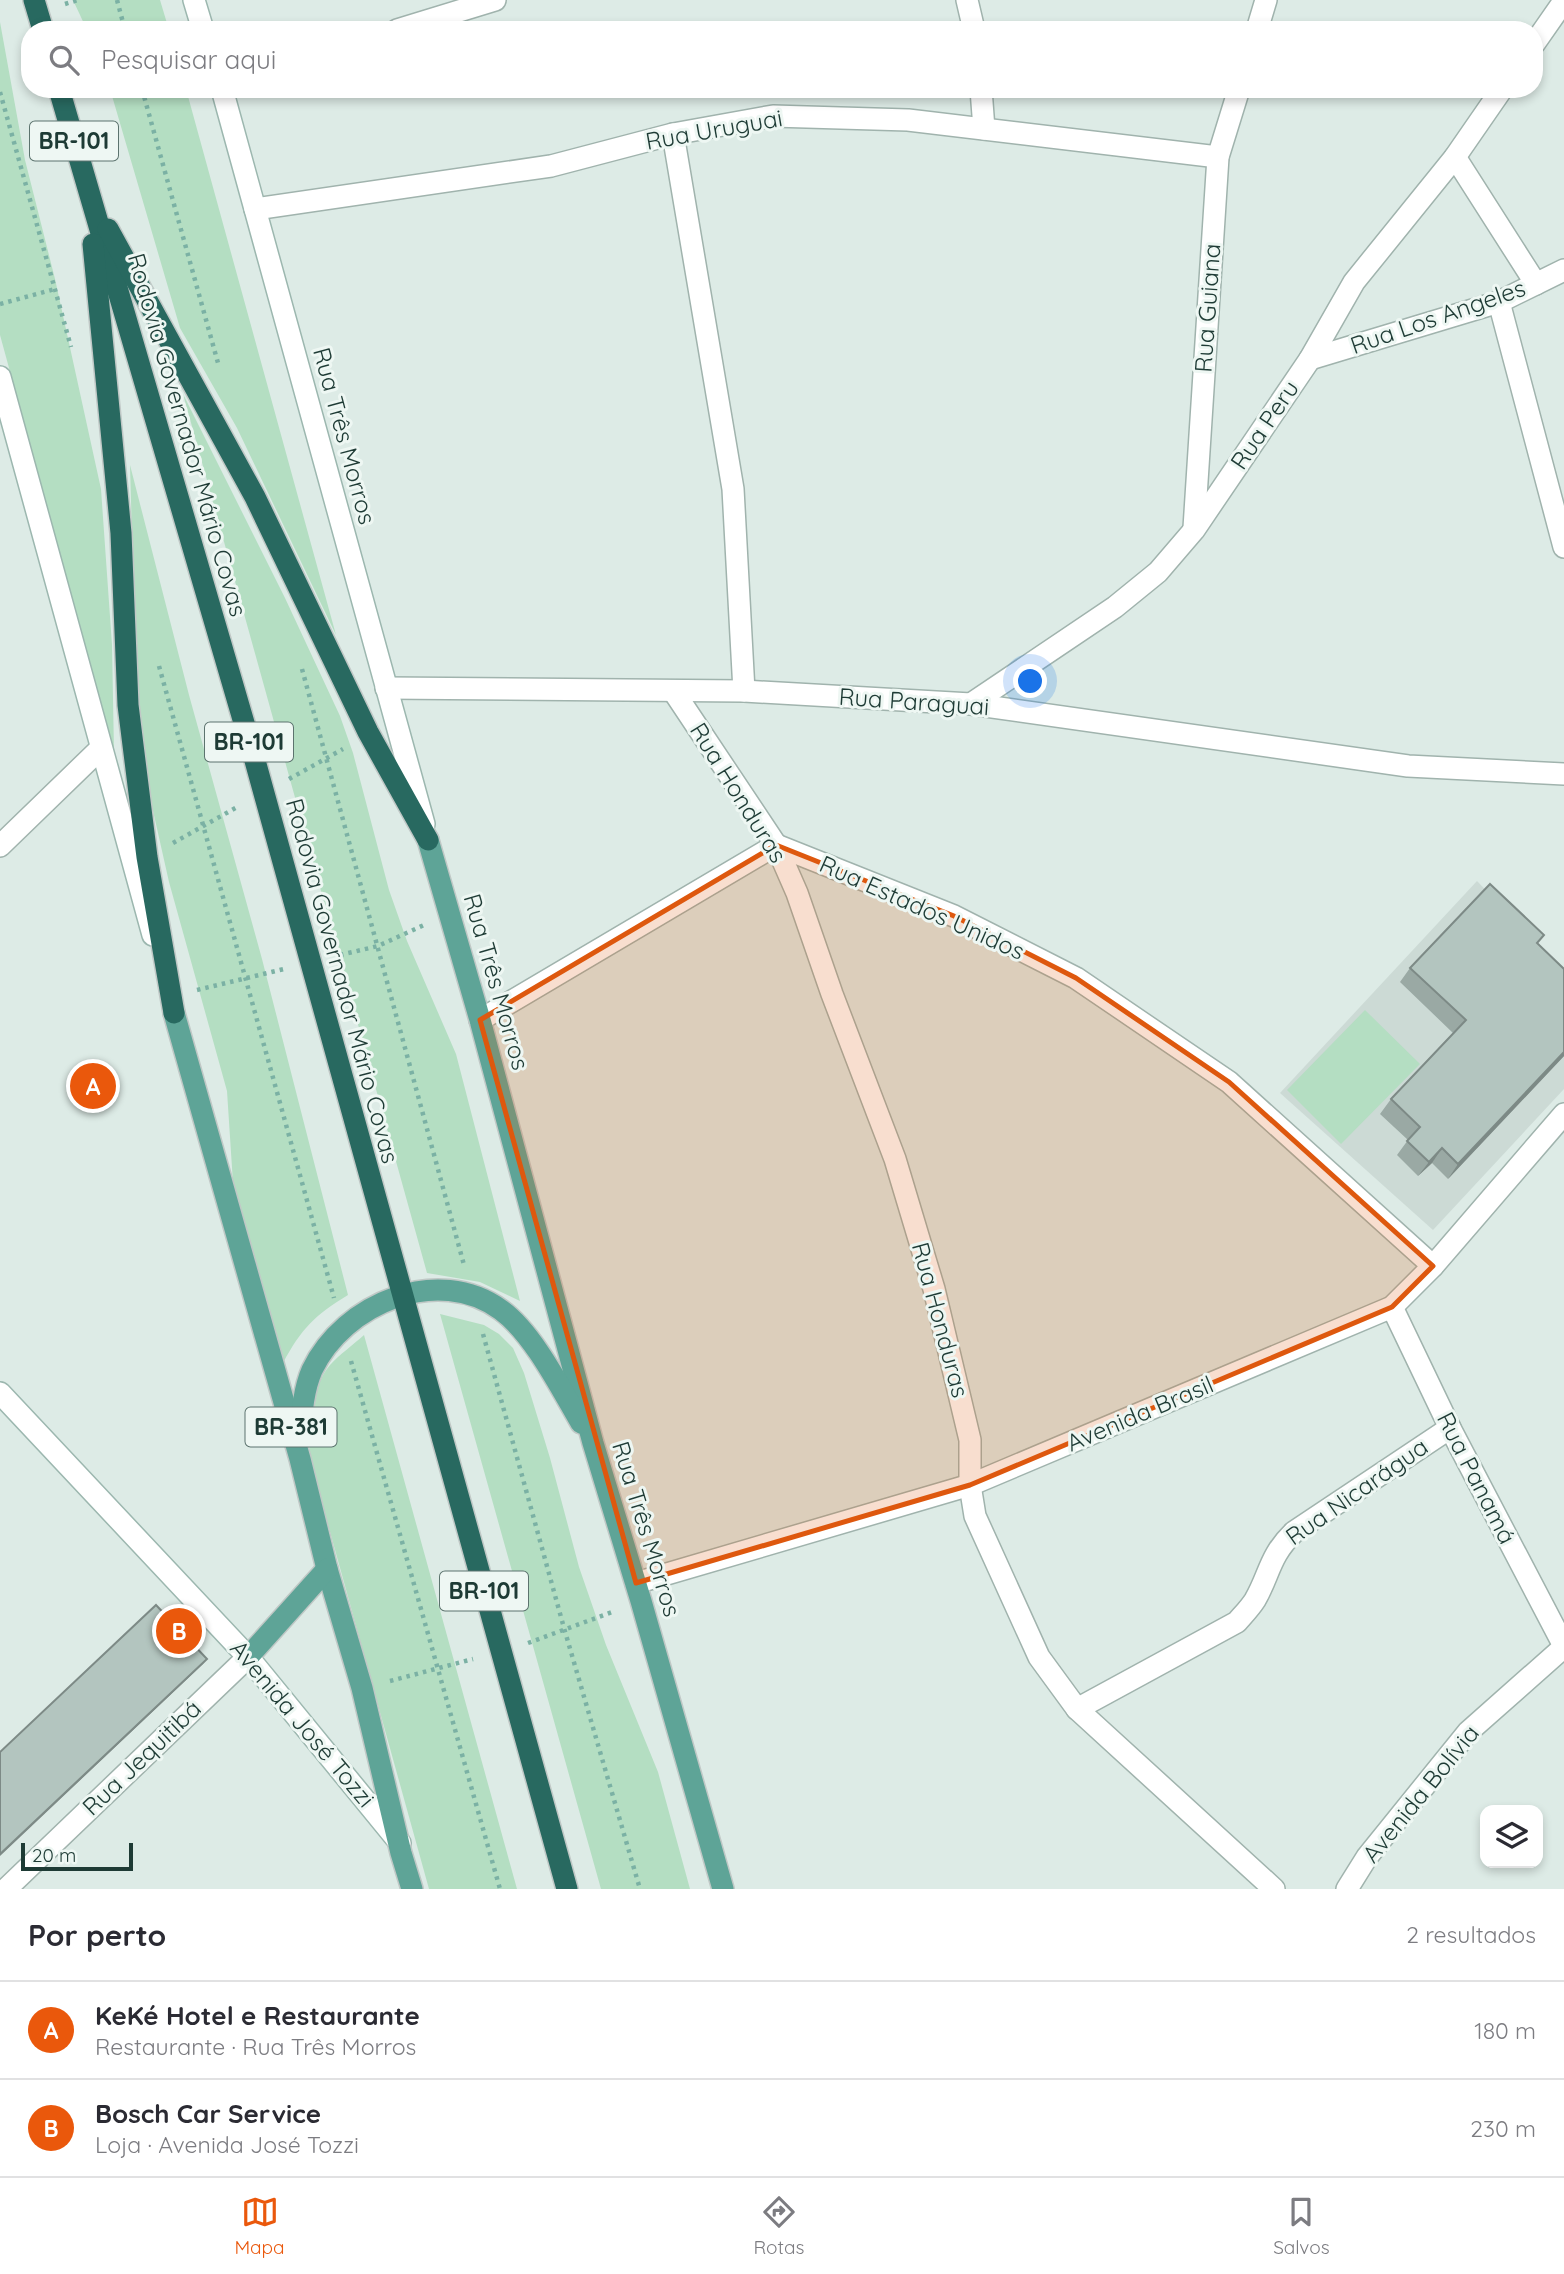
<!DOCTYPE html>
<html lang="pt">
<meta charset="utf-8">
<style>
:root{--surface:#fff;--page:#f2f2f3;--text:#2b2b33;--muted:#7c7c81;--line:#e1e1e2;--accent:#ea580c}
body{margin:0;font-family:Quicksand,sans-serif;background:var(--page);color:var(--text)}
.controls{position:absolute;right:21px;bottom:21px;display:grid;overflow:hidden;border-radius:14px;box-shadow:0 4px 10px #0003}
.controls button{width:63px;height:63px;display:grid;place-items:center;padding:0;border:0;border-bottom:2px solid var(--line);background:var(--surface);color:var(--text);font:35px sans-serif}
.scale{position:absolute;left:21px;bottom:18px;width:112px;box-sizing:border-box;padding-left:7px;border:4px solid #1e3b35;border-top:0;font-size:19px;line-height:24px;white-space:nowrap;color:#1e3b35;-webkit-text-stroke:5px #eef7f3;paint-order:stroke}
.you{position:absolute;left:1031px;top:682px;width:24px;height:24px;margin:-18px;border:5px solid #fff;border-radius:50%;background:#1a73e8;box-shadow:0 0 0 10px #1a73e833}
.badge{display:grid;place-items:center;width:46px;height:46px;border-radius:50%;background:var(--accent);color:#fff;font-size:23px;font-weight:700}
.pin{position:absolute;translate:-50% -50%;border:4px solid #fff;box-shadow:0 2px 7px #0006}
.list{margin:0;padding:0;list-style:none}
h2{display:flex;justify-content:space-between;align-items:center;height:91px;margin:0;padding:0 28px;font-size:30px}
h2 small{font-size:23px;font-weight:400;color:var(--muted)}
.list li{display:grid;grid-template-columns:46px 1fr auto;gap:21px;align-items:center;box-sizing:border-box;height:98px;padding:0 28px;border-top:2px solid var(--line)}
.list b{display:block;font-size:26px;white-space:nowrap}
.list p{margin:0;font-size:23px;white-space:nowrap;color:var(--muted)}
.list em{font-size:23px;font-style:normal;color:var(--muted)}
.icon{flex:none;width:38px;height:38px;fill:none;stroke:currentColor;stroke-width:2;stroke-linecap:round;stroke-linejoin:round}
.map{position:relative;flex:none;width:1564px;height:1889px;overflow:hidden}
.search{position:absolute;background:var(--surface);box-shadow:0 4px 10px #0003;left:21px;right:21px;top:21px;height:77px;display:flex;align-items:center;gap:18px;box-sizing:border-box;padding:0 24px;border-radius:28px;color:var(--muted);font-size:26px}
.sheet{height:287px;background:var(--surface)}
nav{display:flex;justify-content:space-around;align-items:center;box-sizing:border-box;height:98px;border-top:2px solid var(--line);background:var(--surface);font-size:19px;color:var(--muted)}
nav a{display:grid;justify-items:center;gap:4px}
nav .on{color:var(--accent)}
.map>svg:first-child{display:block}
.built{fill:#ccdad5}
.green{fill:#b4dec2}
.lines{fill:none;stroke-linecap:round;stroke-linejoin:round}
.street-casing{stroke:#a0b3ad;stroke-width:24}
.secondary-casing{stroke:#9cb7af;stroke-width:24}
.primary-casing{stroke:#c0c8c6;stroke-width:24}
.highway-casing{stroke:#c0c8c6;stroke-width:24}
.path{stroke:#7bb1a4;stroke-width:4.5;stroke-dasharray:3.5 5;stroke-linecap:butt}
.street{stroke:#fff;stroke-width:21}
.secondary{stroke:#fff;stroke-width:21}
.primary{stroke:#5ea497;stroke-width:21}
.highway{stroke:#286960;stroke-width:21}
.wall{fill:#9aa9a4}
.shaded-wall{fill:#7d8a86}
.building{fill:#b3c5bf;stroke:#7d8a86;stroke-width:2}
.marked{fill:#de580e;fill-opacity:0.2;stroke:#de580e;stroke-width:5;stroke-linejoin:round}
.labels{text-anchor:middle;stroke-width:6;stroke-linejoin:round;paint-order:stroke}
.shield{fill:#eef7f3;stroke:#5c736e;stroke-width:2}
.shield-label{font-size:23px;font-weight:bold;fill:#1e3b35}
.street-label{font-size:24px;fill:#1e3b35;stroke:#eef7f3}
</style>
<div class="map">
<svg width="1564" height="1889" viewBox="0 0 1564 1889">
<rect width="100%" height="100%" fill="#ddebe6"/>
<path class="built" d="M1477,881L1564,972V1089L1433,1230L1280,1093Z"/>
<g class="green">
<path d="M73,0H160L169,30H87Z"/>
<path d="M0,22L25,160L55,279L101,489L112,645L114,752L0,335Z"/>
<path d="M110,89H186L336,635L237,428L180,328Z"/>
<path d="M183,394L285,598L340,716L353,753L389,890L407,941L456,1054L520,1301L480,1282L427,1273Z"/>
<path d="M130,465L189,695L262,959L348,1295C315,1315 301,1329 283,1363L233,1183L227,1091L169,882L147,784L137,719Z"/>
<path d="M1365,1010L1420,1064L1341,1144L1287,1090Z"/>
<path d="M440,1314L484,1325L499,1334L513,1348L524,1373L550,1458L579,1567L606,1645L658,1772L690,1889H601Z"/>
<path d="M364,1335L517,1889H429L309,1456C311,1427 310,1388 330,1365C340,1354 353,1345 364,1335Z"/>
</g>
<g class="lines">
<defs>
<g id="street">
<path d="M967,0L974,30"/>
<path d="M397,30L495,0"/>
<path d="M1257,30L1266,0"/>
<path d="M1534,44L1564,1"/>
<path d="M981,89L984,129"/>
<path d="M673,134L733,489L744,691"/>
<path d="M1455,157L1536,284"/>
<path d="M255,209L551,166L673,134L773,116L908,120L1218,157"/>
<path d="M1499,302L1564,547"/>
<path d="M1310,359L1499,302L1564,270"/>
<path d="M1194,528L1218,157L1239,89"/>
<path d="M386,688L744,691L971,704L1408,766L1564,774"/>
<path d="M674,692L776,845L797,893L832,994L895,1159L934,1289L970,1440V1485L975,1516L1039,1657L1077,1709L1274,1889"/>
<path d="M971,704L1115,607L1158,572L1194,530L1310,359L1354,282L1455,157L1502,89"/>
<path d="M776,845L954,916L1076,978L1229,1082L1433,1266"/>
<path d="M0,846L101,748"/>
<path d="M480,1020L776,845"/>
<path d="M1392,1307L1450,1428L1564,1646"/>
<path d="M636,1583L970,1485L1392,1307L1433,1266L1564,1114"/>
<path d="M1077,1709L1237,1622C1243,1615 1250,1608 1255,1600C1270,1574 1269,1556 1294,1532L1450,1428"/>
<path d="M6,1889L248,1657"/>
<path d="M1347,1889L1367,1857L1468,1732L1564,1647"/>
</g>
<g id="secondary">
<path d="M194,0L203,30"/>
<path d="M222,89L424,824"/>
<path d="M0,377L153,935"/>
<path d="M0,1393L248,1657L400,1843"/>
</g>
<g id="primary">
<path d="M428,840L480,1020L593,1443L641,1601L723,1889"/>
<path d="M174,1013L300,1459L327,1569L362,1688L401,1853L412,1889"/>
<path d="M301,1438C301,1415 303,1391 312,1370C344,1303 438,1264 501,1310C533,1333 561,1389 581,1423"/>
<path d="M248,1657L327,1569"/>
</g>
<g id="highway">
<path d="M34,0L43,30"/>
<path d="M59,89L254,757L567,1889"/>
<path d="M108,229L255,497L368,732L428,840"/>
<path d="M93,244L121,533L128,705L147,857L174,1013"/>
</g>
</defs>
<use href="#street" class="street-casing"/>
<use href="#secondary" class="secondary-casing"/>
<use href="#primary" class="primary-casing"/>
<use href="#highway" class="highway-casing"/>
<g class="path">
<path d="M117,0L125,30"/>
<path d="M65,4L78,0"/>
<path d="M142,89L218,363"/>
<path d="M0,92L71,347"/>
<path d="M0,304L55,289"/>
<path d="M159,666L334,1298"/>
<path d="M302,669L464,1265"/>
<path d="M289,779L343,749"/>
<path d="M173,843L239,806"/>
<path d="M340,955L378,946L424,925"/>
<path d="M197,990L284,969"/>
<path d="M483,1334L564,1628L640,1889"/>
<path d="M351,1361L500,1889"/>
<path d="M528,1643L615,1611"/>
<path d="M390,1681L473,1659"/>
</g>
<use href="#street" class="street"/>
<use href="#secondary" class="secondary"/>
<use href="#primary" class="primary"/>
<use href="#highway" class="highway"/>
</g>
<path class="wall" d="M1538,944L1564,1056L1448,1179L1432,1163L1418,1176L1397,1155L1408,1140L1380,1114L1391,1099L1453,1033L1400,982L1410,968Z"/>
<g class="shaded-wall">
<path d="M1564,1052V1056L1448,1179L1458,1164Z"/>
<path d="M1442,1148L1432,1163L1418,1176L1429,1162Z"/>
<path d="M207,1659L203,1664L0,1856V1854Z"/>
</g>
<g class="building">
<path d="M1490,884L1544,935L1537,943L1564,969V1052L1458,1164L1442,1148L1429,1162L1407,1141L1420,1127L1391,1099L1466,1020L1410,968Z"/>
<path d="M156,1605L207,1659L0,1854V1752Z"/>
</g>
<path class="marked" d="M776,845L954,916L1076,978L1229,1082L1433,1266L1392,1307L970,1485L636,1583L480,1020Z"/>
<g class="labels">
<g class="shield">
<rect x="30" y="121.5" width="88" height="39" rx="5"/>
<rect x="205" y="722.5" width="88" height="39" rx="5"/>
<rect x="245.5" y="1407.5" width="91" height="39" rx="5"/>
<rect x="440" y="1571.5" width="88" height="39" rx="5"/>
</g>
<g class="shield-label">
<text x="74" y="149">BR-101</text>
<text x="249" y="750">BR-101</text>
<text x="291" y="1435">BR-381</text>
<text x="484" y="1599">BR-101</text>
</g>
<g class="street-label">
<text transform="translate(714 130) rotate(-10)" y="8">Rua Uruguai</text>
<text transform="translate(1208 308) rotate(-86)" y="8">Rua Guiana</text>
<text transform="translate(1438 317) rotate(-19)" y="8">Rua Los Angeles</text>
<text transform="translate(1265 425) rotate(-56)" y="8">Rua Peru</text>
<text transform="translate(187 435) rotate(74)" y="8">Rodovia Governador Mário Covas</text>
<text transform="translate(344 436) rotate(75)" y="8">Rua Três Morros</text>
<text transform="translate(914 702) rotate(4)" y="8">Rua Paraguai</text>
<text transform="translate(738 793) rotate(58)" y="8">Rua Honduras</text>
<text transform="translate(922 908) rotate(24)" y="8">Rua Estados Unidos</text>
<text transform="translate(342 981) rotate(75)" y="8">Rodovia Governador Mário Covas</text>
<text transform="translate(496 982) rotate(74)" y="8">Rua Três Morros</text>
<text transform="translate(940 1320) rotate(75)" y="8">Rua Honduras</text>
<text transform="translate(1140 1414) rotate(-23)" y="8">Avenida Brasil</text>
<text transform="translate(1476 1478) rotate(63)" y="8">Rua Panamá</text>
<text transform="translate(1357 1492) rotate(-35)" y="8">Rua Nicarágua</text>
<text transform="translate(646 1529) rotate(73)" y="8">Rua Três Morros</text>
<text transform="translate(302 1724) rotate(50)" y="8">Avenida José Tozzi</text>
<text transform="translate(142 1758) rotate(-44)" y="8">Rua Jequitibá</text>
<text transform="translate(1421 1794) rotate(-51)" y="8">Avenida Bolívia</text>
</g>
</g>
</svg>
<div class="controls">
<button><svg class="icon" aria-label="layers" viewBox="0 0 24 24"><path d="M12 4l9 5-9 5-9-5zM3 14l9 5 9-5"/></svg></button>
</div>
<div class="scale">20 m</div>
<div class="you"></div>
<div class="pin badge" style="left:93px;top:1086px">A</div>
<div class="pin badge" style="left:179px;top:1631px">B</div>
<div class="search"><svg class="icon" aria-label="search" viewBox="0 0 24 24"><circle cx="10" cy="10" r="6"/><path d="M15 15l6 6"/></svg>Pesquisar aqui</div>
</div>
<section class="sheet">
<h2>Por perto<small>2 resultados</small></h2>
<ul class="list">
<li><span class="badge">A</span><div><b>KeKé Hotel e Restaurante</b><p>Restaurante · Rua Três Morros</p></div><em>180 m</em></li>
<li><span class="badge">B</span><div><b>Bosch Car Service</b><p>Loja · Avenida José Tozzi</p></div><em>230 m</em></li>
</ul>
</section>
<nav>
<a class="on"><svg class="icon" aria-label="map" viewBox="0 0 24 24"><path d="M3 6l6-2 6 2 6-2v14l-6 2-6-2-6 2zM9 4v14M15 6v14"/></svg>Mapa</a>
<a><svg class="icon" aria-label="directions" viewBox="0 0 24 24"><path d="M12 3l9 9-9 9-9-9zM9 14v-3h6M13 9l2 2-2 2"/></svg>Rotas</a>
<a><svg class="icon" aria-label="saved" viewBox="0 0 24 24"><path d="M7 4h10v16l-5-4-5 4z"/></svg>Salvos</a>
</nav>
